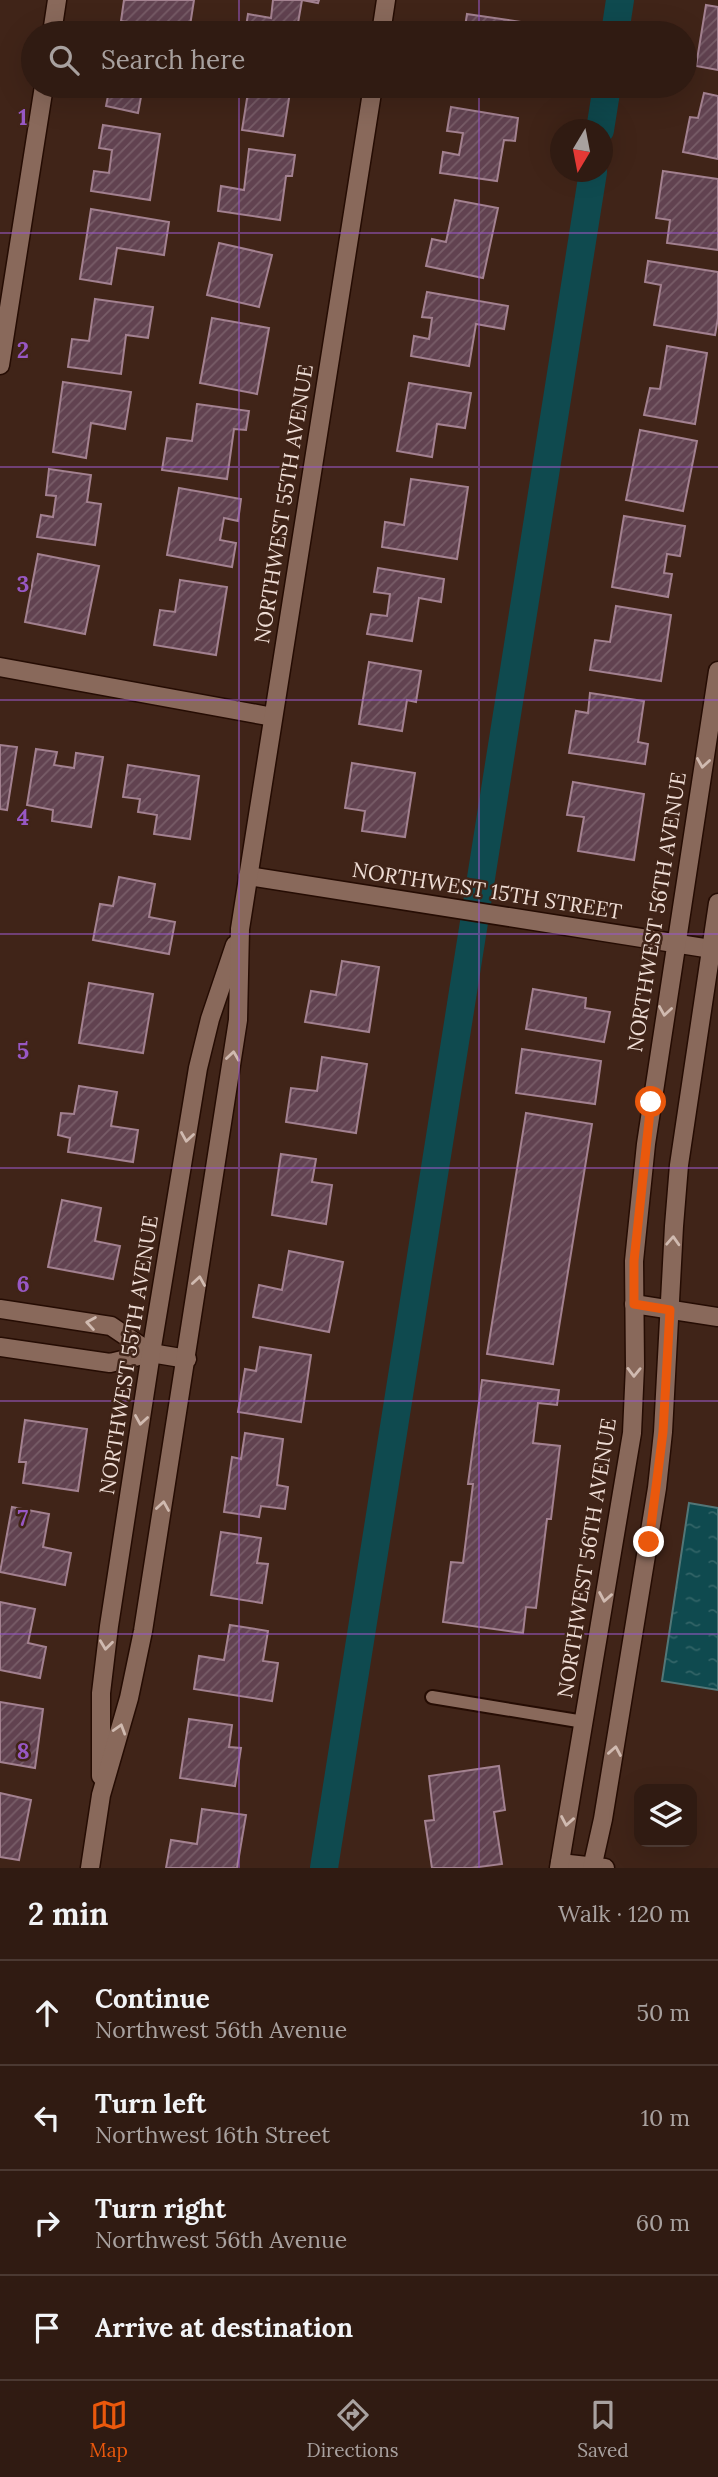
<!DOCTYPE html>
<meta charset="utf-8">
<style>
:root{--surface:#301b12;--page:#38241b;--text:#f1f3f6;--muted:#a8a19f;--line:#4b3932;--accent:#ea580c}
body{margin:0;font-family:Lora,serif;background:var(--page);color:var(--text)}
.controls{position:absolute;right:21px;bottom:21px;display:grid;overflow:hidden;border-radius:14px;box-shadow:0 7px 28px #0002}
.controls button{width:63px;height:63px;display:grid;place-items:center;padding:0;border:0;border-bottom:2px solid var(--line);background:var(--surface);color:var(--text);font:35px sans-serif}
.compass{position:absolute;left:550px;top:119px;width:63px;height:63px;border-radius:50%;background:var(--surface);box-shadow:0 7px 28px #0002;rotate:190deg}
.stop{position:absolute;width:21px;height:21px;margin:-16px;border:5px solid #ea580c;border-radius:50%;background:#fff}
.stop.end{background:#ea580c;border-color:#fff;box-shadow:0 2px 7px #0008}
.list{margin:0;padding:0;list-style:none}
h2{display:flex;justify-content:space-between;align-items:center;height:91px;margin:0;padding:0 28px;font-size:30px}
h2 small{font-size:23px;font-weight:400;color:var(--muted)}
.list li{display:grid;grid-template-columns:46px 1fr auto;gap:21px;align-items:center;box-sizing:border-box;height:105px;padding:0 28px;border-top:2px solid var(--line)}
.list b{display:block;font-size:26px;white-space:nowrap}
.list p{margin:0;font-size:23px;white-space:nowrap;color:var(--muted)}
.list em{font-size:23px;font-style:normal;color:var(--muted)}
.icon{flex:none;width:38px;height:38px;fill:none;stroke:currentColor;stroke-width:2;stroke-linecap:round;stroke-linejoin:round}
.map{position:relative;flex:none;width:718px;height:1868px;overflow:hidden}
.search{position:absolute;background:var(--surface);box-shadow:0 7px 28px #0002;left:21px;right:21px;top:21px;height:77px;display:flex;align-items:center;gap:18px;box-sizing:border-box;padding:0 24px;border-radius:38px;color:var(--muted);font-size:26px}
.sheet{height:511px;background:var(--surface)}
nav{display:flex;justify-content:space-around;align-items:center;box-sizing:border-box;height:98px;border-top:2px solid var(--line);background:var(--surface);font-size:19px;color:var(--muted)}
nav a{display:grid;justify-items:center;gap:4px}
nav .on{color:var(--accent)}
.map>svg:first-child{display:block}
.water{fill:url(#water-ripples);stroke:#527677;stroke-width:2}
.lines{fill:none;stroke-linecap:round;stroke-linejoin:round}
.canal{stroke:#0f4a4f;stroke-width:28}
.building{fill:url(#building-hatch);stroke:#a38190;stroke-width:2}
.service-casing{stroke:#250c03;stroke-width:16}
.minor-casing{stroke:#250c03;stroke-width:21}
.tertiary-casing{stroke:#250c03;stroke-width:21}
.service{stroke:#89695b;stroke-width:12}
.minor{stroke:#89695b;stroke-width:18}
.tertiary{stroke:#89695b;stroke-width:18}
.oneway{stroke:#d0bab0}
.route{stroke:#ea580c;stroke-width:9}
.grid{fill:none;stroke:#9858c4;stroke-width:2;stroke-opacity:0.55}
.labels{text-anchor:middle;stroke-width:5;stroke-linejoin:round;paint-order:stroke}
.street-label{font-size:21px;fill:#efddd5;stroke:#402418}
.grid-label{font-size:23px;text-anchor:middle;font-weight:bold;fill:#9858c4;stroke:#402418;stroke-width:5;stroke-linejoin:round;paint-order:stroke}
</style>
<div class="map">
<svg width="718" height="1868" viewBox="0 0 718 1868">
<defs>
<pattern id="water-ripples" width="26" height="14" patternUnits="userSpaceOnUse" patternTransform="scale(1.75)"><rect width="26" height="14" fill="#0f4a4f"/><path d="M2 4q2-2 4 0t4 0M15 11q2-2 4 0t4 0" fill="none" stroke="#326467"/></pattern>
<pattern id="building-hatch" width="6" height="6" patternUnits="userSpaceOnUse" patternTransform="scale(1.75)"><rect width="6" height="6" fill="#614250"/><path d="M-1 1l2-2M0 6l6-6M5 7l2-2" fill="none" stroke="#785d68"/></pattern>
</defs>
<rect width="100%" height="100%" fill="#402418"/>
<path class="water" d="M689,1503L718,1508V1690L662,1681Z"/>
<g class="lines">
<g class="canal">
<path d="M615,33L620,0"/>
<path d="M600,130L607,86"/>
<path d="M324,1868L593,172"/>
</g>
</g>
<g class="building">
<path d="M124,0H194L189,32L121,21Z"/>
<path d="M273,0H319L318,3L302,0L298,23L314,26L313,33H245L248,14L271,18Z"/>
<path d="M706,5L718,7V70L696,66Z"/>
<path d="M467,14L528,23L526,33H464Z"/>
<path d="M110,86H143L138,113L106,106Z"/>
<path d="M249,86H291L283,136L242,130Z"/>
<path d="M704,93L718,96V159L683,152L690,117L698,118Z"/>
<path d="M451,107L518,118L515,141L504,140L497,181L440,173L443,152L459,155L463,133L447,131Z"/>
<path d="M103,125L160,134L150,200L91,191L94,171L109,173L112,150L99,148Z"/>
<path d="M249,149L295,155L292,176H286L280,220L218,211L221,186L244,190Z"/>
<path d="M663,171L718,179V250L667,243L670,220L656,218Z"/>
<path d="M455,200L498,208L483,278L426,266L432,239L446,242Z"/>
<path d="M91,209L169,222L164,255L117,248L111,284L80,279Z"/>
<path d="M219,243L272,255L259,307L207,295Z"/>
<path d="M648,261L718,272V318L715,335L654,325L661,285L645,282Z"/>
<path d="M427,292L508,306L504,329L476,324L469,366L411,356L414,336L429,339L432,318L422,317Z"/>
<path d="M95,299L153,307L148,338L126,335L121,374L68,367L72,339L89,341Z"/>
<path d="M212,318L269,328L257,394L200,383Z"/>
<path d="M667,346L707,353L695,424L644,415L650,388L660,389Z"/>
<path d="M63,382L131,392L125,429L91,423L86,458L53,452Z"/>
<path d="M409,383L471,393L465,428L437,424L432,457L397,451Z"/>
<path d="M197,404L249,411L246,430L234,429L227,479L162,470L167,438L192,441Z"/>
<path d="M640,430L697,441L683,511L626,500Z"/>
<path d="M49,469L91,475L87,502L101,504L95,545L37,537L41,515L53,517L56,496L46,495Z"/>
<path d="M411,479L468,487L457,559L382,547L385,522L404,525Z"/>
<path d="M179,488L241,499L238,521L224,518L220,540L236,543L232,567L167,555Z"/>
<path d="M624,516L685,526L680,556L667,554L664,573L672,574L668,597L612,587Z"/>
<path d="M38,554L99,566L85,634L25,622Z"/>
<path d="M378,568L444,579L441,602L419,598L412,641L367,634L371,614L387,616L390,594L374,592Z"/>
<path d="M180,580L227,587L216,655L154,645L160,610L175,612Z"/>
<path d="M616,606L671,615L661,681L590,670L595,640L610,642Z"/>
<path d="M369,662L421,671L416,702L407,700L402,731L359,724Z"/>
<path d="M590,693L644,701L638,742L648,744L645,764L569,753L576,711L588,713Z"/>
<path d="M0,745L17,747L7,810L0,809Z"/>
<path d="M36,749L57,752L54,765L74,768L76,753L103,757L91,827L52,821L53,810L27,805Z"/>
<path d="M352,763L415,773L405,837L362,831L365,811L345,808Z"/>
<path d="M128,765L199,776L190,839L154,834L157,815L138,812L140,799L123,797Z"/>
<path d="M573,782L644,794L634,860L578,851L584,817L567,815Z"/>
<path d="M119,877L155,884L149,917L175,922L169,954L93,940L100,904L113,906Z"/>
<path d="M342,961L379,967L369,1032L305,1022L311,991L336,995Z"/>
<path d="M89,983L153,994L143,1053L79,1043Z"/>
<path d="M533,989L586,998L585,1008L610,1012L604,1042L526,1029Z"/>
<path d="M522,1049L601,1061L595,1104L516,1093Z"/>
<path d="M322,1057L367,1064L356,1133L286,1122L291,1088L317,1091Z"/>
<path d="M79,1086L117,1092L111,1126L138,1130L133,1162L68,1152L70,1138L58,1135L61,1113L74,1114Z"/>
<path d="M526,1113L592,1124L553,1364L487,1354Z"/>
<path d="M281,1154L316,1159L312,1182L332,1185L326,1224L272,1215Z"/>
<path d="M62,1200L101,1208L95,1241L120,1246L113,1279L48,1267Z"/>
<path d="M289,1251L343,1262L329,1332L253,1317L259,1285L282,1290Z"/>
<path d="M260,1347L311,1355L301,1422L238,1412L245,1369L256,1371Z"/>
<path d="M482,1380L559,1390L557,1405L538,1403L533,1443L560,1446L551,1519H547L536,1608L526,1607L523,1633L443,1622L451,1562L463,1563L473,1484H468Z"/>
<path d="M25,1420L87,1429L78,1491L23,1483L26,1462H19Z"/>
<path d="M245,1433L283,1439L277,1485L288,1487L285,1509L261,1506L259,1517L224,1512L232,1457L241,1459Z"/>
<path d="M12,1507L49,1514L43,1547L71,1553L65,1585L0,1572Z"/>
<path d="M221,1532L261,1538L257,1563L268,1564L262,1603L211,1595Z"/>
<path d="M0,1602L35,1609L28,1643L46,1647L40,1678L0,1670Z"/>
<path d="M230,1625L268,1631L263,1661L278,1663L272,1701L194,1689L199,1656L224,1660Z"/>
<path d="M0,1702L43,1709L35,1768L0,1762Z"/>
<path d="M189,1719L232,1725L229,1747L241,1748L235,1786L180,1778Z"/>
<path d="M499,1766L505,1810L494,1812L502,1864L471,1868H432L425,1821L434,1820L429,1776Z"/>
<path d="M0,1793L31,1800L19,1860L0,1857Z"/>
<path d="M202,1809L246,1815L237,1868H166L171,1840L197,1844Z"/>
</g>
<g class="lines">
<defs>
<path id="service" d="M432,1697L584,1722"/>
<g id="minor">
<path d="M52,33L57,0"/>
<path d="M381,33L386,0"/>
<path d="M0,365L44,86"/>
<path d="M0,667L273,717"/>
<path d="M248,876L718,950"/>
<path d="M634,1304L718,1317"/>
<path d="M0,1309L111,1326L151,1353L187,1359"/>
<path d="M0,1347L110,1363L151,1353"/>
<path d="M101,1776V1693L109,1626L151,1353L198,1068L210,1019L235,945"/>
<path d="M560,1863L605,1868"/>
<path d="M90,1868L101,1795L129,1698L143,1631L238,1020L240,929L373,86"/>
</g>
<g id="tertiary">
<path d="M559,1868L632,1433L635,1366L634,1261L646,1144L718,671"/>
<path d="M592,1868L603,1819L657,1488L663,1432L674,1226L679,1165L718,903"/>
</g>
</defs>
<use href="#service" class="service-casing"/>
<use href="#minor" class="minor-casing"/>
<use href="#tertiary" class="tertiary-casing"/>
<use href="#service" class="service"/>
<use href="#minor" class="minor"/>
<use href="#tertiary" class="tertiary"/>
</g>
<defs><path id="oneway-chevron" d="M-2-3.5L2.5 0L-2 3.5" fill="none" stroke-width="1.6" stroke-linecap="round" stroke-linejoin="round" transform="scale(1.75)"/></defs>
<g class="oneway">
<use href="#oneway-chevron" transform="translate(703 763) rotate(99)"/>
<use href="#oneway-chevron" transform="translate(665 1011) rotate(99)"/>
<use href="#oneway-chevron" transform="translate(233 1056) rotate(-82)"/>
<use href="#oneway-chevron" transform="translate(187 1137) rotate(99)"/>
<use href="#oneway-chevron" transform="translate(673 1241) rotate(-87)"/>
<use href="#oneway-chevron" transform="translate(199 1281) rotate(-81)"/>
<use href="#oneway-chevron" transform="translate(91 1323) rotate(-171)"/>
<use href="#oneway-chevron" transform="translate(634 1372) rotate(91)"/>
<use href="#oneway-chevron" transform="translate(141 1420) rotate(99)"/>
<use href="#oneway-chevron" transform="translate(163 1506) rotate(-81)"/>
<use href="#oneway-chevron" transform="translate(605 1597) rotate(100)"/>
<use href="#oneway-chevron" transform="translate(106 1645) rotate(97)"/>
<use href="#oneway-chevron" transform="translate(120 1729) rotate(-73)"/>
<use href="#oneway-chevron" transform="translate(615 1751) rotate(-80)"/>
<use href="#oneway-chevron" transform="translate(567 1821) rotate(100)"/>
</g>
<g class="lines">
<path class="route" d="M649,1542L663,1432L670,1310L634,1304V1261L651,1102"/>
</g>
<path class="grid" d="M239,0V33M479,0V33M239,86V1868M479,86V1868M0,233H718M0,467H718M0,700H718M0,934H718M0,1168H718M0,1401H718M0,1634H718"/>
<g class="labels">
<g class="street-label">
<text transform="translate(284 504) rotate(-81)" y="7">NORTHWEST 55TH AVENUE</text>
<text transform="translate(487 891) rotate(9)" y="7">NORTHWEST 15TH STREET</text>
<text transform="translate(657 912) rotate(-81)" y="7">NORTHWEST 56TH AVENUE</text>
<text transform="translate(129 1355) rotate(-81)" y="7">NORTHWEST 55TH AVENUE</text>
<text transform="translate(587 1558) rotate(-81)" y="7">NORTHWEST 56TH AVENUE</text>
</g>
</g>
<g class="grid-label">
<text x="23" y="125">1</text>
<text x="23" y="358">2</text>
<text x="23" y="592">3</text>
<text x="23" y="825">4</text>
<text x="23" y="1059">5</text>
<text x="23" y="1292">6</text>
<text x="23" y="1526">7</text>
<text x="23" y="1759">8</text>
</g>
</svg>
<div class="controls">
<button><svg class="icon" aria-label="layers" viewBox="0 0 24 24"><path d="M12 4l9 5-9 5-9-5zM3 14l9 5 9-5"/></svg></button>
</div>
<svg class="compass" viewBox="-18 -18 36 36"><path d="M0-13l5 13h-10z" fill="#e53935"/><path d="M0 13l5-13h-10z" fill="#a8a19f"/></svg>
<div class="stop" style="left:651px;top:1102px"></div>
<div class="stop end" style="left:649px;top:1542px"></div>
<div class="search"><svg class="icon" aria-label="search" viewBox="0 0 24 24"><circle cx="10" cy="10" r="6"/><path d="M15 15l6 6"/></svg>Search here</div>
</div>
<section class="sheet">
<h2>2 min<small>Walk · 120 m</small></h2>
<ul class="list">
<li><svg class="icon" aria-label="ahead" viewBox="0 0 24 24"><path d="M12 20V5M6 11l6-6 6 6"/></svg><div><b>Continue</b><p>Northwest 56th Avenue</p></div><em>50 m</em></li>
<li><svg class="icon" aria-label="left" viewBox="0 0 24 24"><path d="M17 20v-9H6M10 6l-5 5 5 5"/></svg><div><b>Turn left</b><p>Northwest 16th Street</p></div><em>10 m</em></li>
<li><svg class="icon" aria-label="right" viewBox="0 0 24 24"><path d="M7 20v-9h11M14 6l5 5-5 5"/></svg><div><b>Turn right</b><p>Northwest 56th Avenue</p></div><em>60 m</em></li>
<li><svg class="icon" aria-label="arrive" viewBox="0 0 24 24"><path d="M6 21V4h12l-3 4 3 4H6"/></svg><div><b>Arrive at destination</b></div></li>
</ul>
</section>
<nav>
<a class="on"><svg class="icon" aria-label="map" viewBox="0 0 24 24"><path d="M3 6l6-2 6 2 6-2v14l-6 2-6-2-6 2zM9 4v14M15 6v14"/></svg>Map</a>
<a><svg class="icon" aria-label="directions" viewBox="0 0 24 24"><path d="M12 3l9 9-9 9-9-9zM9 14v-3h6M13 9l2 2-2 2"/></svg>Directions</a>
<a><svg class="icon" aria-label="saved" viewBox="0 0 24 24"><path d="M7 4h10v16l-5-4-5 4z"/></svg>Saved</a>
</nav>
